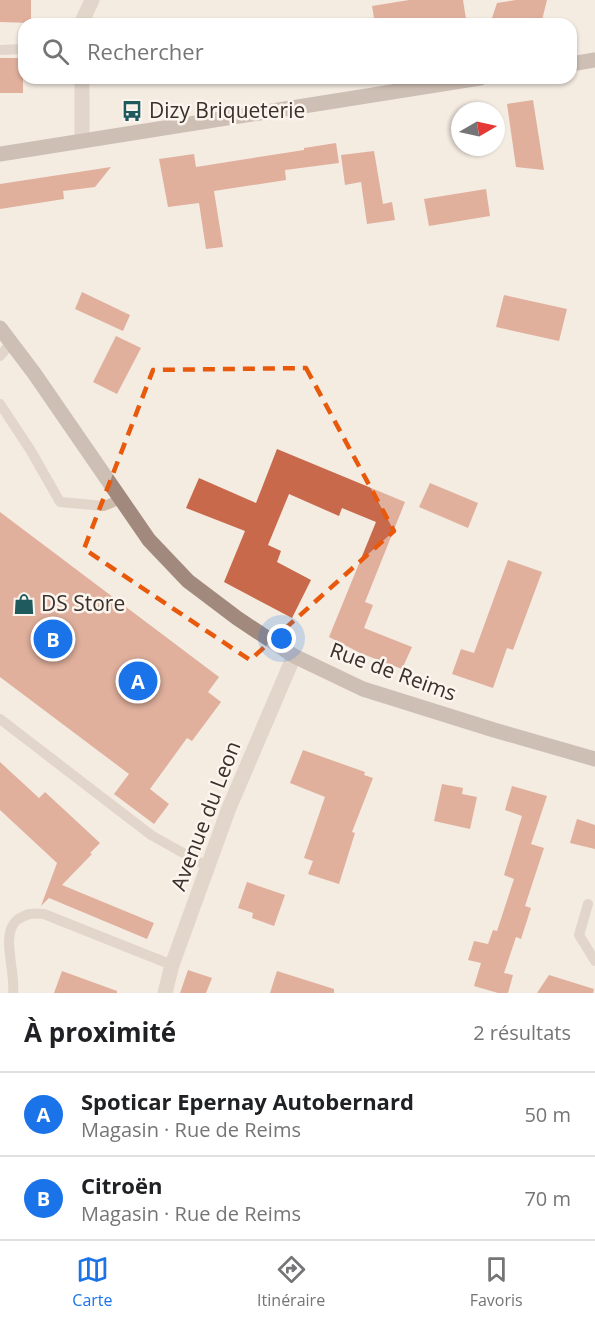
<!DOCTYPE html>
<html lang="fr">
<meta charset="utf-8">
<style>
:root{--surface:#fff;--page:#f6f6f6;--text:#202124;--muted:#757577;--line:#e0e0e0;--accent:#1a73e8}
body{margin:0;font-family:"Open Sans",sans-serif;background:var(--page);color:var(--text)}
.compass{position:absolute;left:451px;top:102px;width:54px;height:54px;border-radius:50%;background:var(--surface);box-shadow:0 2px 4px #0004;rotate:81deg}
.you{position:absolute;left:282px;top:639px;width:21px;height:21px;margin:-15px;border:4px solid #fff;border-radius:50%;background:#1a73e8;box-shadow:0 0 0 9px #1a73e833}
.badge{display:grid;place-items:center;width:39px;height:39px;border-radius:50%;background:var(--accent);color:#fff;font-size:20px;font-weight:700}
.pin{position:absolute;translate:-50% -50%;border:3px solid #fff;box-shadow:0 2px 6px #0006}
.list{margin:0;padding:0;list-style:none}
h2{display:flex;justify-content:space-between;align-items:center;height:78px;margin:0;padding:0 24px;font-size:26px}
h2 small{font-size:20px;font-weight:400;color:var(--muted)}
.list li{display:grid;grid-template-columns:39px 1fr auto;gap:18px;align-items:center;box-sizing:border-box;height:84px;padding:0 24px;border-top:2px solid var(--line)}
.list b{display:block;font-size:22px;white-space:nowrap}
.list p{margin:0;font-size:20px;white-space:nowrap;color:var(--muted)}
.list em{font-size:20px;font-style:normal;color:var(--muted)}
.icon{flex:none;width:33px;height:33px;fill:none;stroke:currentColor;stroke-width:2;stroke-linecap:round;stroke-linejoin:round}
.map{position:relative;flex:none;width:595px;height:993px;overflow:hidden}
.search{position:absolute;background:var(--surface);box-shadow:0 2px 4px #0004;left:18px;right:18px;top:18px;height:66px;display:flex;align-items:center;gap:15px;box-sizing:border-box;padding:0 21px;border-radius:18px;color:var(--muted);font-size:22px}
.sheet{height:246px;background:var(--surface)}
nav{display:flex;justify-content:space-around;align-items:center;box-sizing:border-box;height:84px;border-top:2px solid var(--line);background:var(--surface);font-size:16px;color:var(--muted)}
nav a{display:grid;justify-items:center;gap:3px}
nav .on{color:var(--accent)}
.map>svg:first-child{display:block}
.building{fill:#c8694b}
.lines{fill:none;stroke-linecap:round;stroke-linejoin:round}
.service{stroke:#cdbbac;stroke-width:10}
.minor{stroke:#cdbbac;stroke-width:15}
.secondary{stroke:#a18a7d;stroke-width:15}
.marked{fill:none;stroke:#e8590c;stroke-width:4.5;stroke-dasharray:12 8;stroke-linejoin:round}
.labels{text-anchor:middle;stroke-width:5;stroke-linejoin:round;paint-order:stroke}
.poi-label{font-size:21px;fill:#3b302b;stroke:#fbf5ee;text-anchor:start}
.street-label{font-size:21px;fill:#3b302b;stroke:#fbf5ee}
</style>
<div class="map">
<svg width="595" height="993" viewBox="0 0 595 993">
<rect width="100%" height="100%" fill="#f4ebe1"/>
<g class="building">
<path d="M0,0H31V23L0,22Z"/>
<path d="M409,0H463L466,19L441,24H375L372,6Z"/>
<path d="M516,0H547L541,24H490L497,3Z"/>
<rect x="0" y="58" width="23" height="35"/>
<path d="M533,100L544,170L516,167L507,104Z"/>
<path d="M336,143L339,163L285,170L286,180L214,191L223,247L206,249L199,203L168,207L159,159L194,154L196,167L304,150V148Z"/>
<path d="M374,151L383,204L392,202L395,220L367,224L361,182L345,185L341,155Z"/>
<path d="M111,167L95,187L63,191L64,199L0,209V184Z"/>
<path d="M486,189L490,216L429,226L424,199Z"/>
<path d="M82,292L130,315L123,331L75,309Z"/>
<path d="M504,295L567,309L559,341L496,327Z"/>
<path d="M116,336L141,348L117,394L93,382Z"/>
<path d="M277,449L405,502L365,602L373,605L364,628L412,647L402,669L360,653L329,637L376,522L342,508L339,516L289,494L268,545L281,551L277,562L311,580L292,618L224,582L245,531L186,508L199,478L256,503Z"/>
<path d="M430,483L478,503L468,528L419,507Z"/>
<path d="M0,512L219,677L208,692L221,702L192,741L187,738L150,789L169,804L154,824L114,794L129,774L0,677Z"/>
<path d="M508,560L542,572L513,650L507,648L493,688L452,674L461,649L474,653Z"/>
<path d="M303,750L365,772L364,775L373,778L352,832L355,833L339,884L308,874L313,861L304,858L325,797L290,783Z"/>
<path d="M0,762L39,798L45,792L100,843L90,853L92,854L62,885L154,923L147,939L49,898L41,906L57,863L0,810Z"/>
<path d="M442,784L463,788L462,794L477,797L470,829L434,821Z"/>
<path d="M512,786L547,796L531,844L544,848L525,906L531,908L521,939L516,937L504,973L513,975L508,993H498L474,986L481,963L468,960L474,941L488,944L493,930L497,931L514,879L504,875L522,816L505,810Z"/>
<path d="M577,819L595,825V849L570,843Z"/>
<path d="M247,882L285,895L274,926L252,918L253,913L238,908Z"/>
<path d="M188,970L212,978L206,993H180Z"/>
<path d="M62,971L117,991V993H54Z"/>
<path d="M277,971L334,989V993H270Z"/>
<path d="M549,975L594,989L593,993H537Z"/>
</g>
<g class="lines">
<g class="service">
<path d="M0,50L24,49"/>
<path d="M0,356L12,342"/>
<path d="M0,404L31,451L60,502L104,506L121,499"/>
<path d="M0,719L151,835L208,867"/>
<path d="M588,904L579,935L595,961"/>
<path d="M13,993C16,972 0,934 17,920C28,913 31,913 44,914L172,965"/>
</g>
<g class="minor">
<path d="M81,24L92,0"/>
<path d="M82,78V141"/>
<path d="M165,993L172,965L229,808L294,656"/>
</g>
<g class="secondary">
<path d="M571,64L595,60"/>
<path d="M0,154L480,78"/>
<path d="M0,328L34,373L149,540L188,581L237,618L294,656L363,689L494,730L595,759"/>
</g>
</g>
<path d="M0 0H595V993H0ZM306,368L394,531L250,660L84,549L153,370Z" fill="#f4ebe1" fill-opacity=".55" fill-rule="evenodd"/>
<path class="marked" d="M306,368L394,531L250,660L84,549L153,370Z"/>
<defs>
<symbol id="bus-bare" viewBox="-9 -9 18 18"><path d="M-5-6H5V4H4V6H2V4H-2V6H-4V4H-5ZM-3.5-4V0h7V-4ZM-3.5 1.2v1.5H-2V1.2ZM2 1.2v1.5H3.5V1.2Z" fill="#1f5a5e" stroke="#fbf5ee" stroke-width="2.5" paint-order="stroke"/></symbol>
<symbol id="shop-bare" viewBox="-9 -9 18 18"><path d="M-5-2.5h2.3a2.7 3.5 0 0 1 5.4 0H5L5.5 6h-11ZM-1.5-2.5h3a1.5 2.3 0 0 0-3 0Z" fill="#1f5a5e" stroke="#fbf5ee" stroke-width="2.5" paint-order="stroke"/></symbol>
</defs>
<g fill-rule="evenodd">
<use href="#bus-bare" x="117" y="96" width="30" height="30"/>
<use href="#shop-bare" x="9" y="589" width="30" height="30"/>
</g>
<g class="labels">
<g class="poi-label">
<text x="149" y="118">Dizy Briqueterie</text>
<text x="41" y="611">DS Store</text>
</g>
<g class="street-label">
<text transform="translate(393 672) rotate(20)" y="7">Rue de Reims</text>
<text transform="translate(206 816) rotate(-69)" y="7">Avenue du Leon</text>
</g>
</g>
</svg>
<svg class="compass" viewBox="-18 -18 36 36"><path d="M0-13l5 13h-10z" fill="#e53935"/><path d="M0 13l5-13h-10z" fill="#757577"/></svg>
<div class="you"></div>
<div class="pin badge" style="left:138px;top:681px">A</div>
<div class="pin badge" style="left:53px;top:639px">B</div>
<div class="search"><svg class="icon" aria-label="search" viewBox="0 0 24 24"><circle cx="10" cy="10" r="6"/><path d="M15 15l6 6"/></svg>Rechercher</div>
</div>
<section class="sheet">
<h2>À proximité<small>2 résultats</small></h2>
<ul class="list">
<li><span class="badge">A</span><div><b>Spoticar Epernay Autobernard</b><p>Magasin · Rue de Reims</p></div><em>50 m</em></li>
<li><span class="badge">B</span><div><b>Citroën</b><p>Magasin · Rue de Reims</p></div><em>70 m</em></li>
</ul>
</section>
<nav>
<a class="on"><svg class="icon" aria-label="map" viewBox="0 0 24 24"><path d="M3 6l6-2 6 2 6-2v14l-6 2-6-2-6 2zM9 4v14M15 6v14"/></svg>Carte</a>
<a><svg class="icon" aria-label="directions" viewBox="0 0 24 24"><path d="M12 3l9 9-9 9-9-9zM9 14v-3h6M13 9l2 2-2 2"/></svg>Itinéraire</a>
<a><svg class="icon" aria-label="saved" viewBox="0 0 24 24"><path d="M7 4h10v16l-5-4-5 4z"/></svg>Favoris</a>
</nav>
